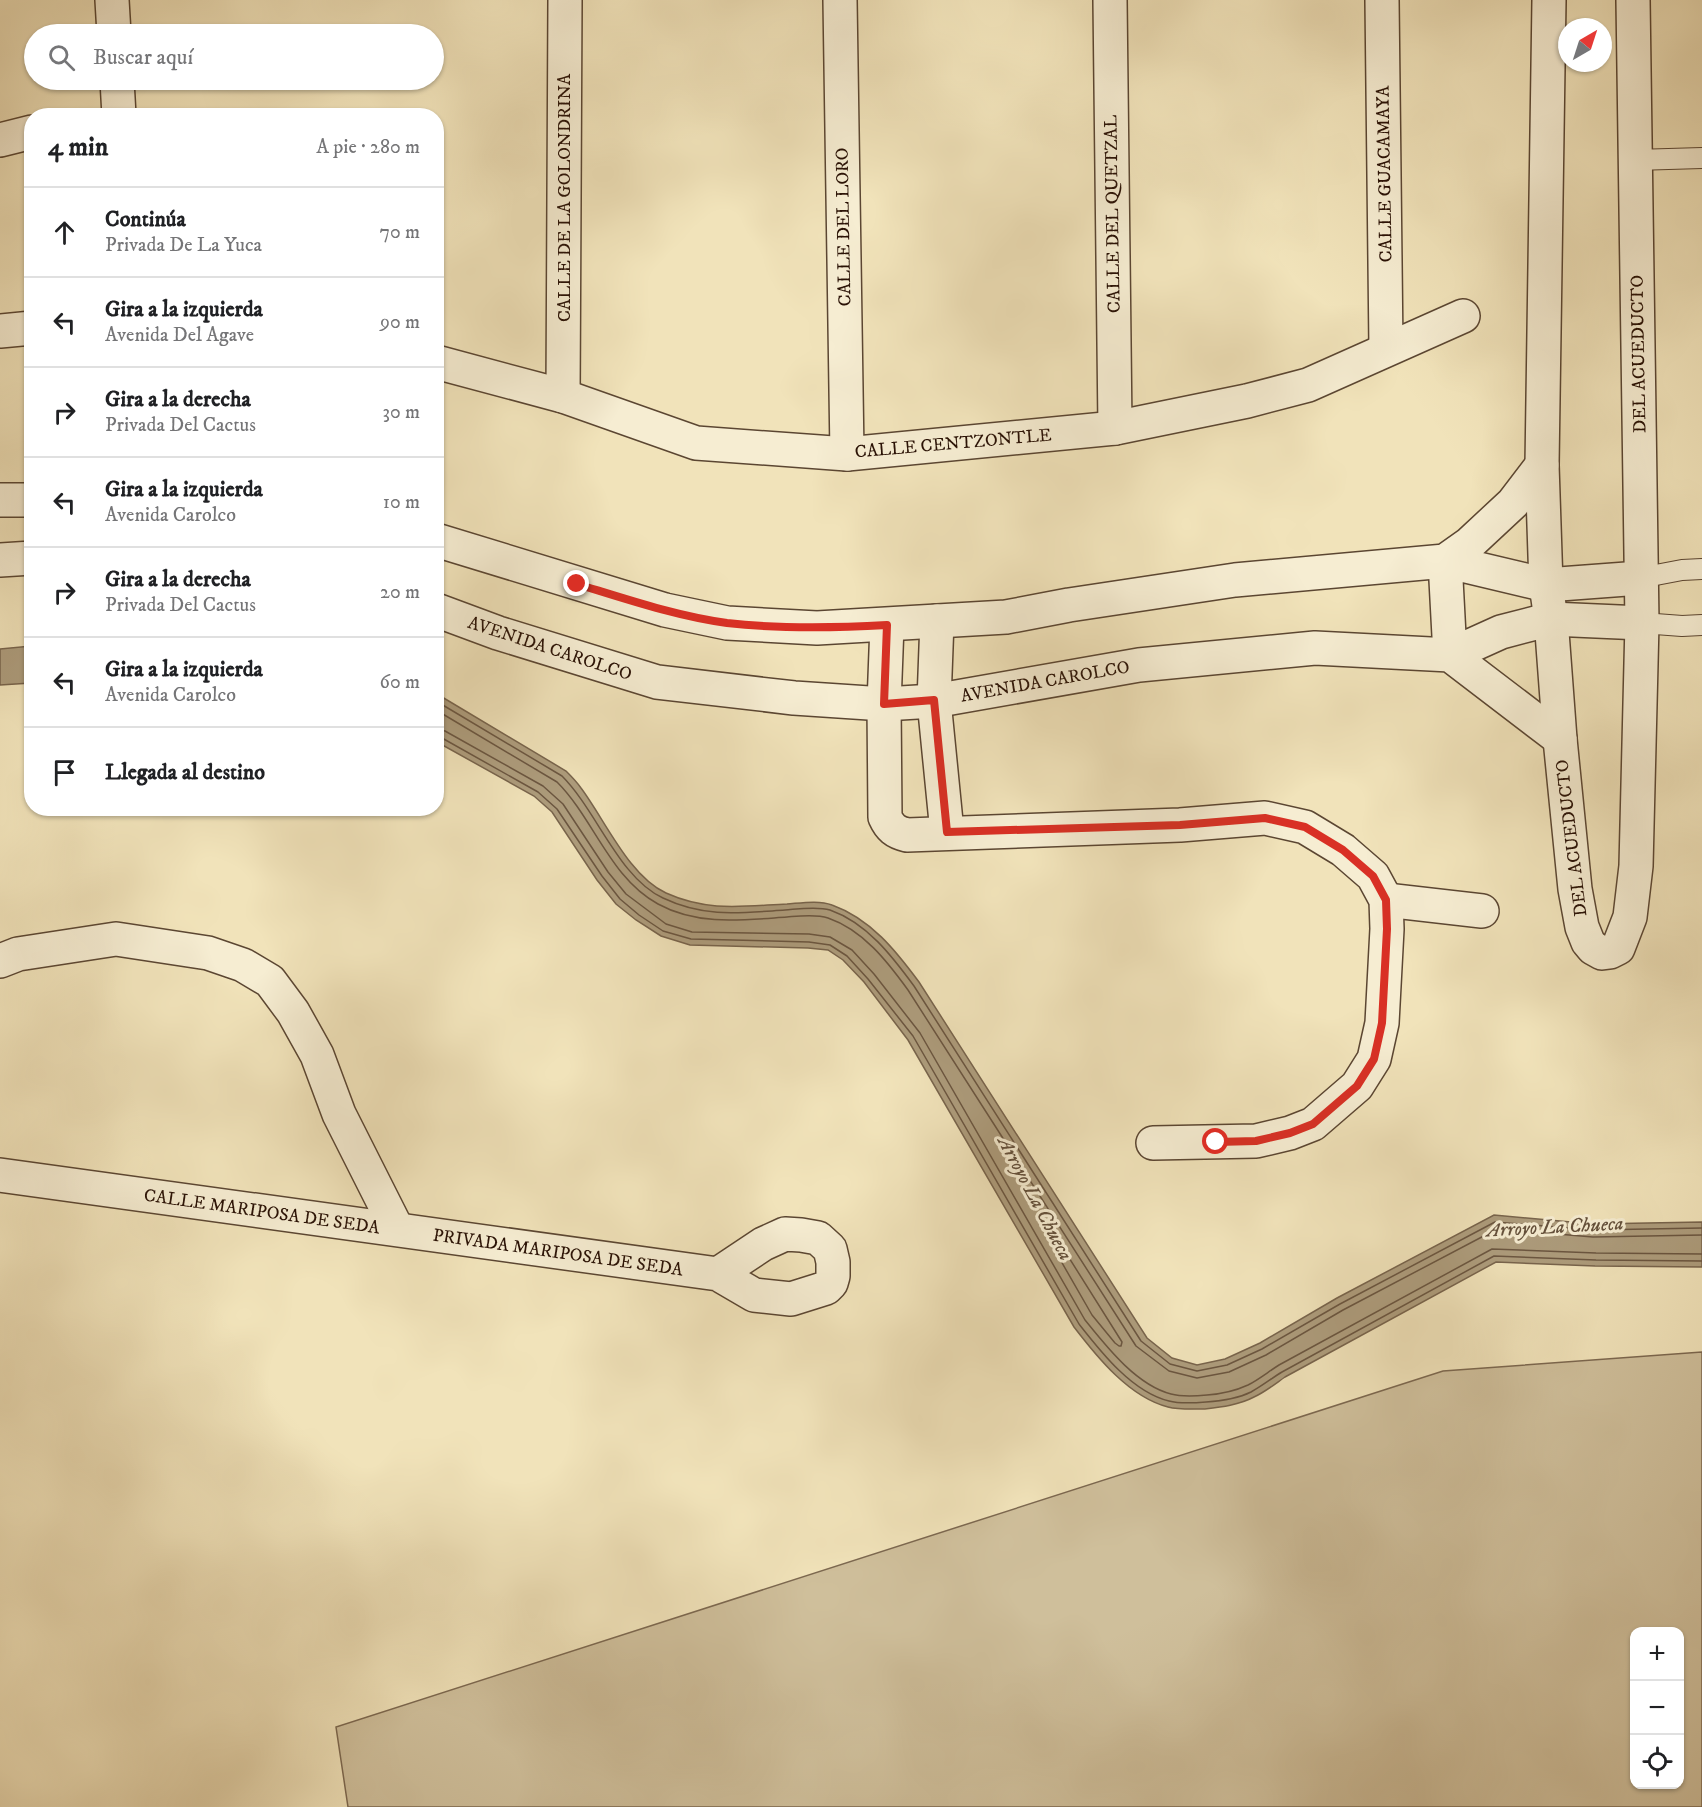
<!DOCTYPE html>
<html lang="es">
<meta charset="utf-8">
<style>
:root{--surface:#fff;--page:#f6f6f6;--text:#202124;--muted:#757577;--line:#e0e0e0}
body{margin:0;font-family:"IM FELL DW Pica",serif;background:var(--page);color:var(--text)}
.controls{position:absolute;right:18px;bottom:18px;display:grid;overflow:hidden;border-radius:12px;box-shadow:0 2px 4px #0004}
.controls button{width:54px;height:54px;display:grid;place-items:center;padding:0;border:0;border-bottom:2px solid var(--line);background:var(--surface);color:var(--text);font:30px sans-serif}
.compass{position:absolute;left:1558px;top:18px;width:54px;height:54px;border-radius:50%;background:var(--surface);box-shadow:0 2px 4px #0004;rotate:39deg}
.stop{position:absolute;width:18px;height:18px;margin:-14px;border:4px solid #d93025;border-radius:50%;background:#fff}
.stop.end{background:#d93025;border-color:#fff;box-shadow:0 2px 6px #0008}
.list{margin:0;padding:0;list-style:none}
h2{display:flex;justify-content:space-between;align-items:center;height:78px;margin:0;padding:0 24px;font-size:26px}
h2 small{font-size:20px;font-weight:400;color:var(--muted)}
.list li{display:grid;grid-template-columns:39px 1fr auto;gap:18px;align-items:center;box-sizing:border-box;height:90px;padding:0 24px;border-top:2px solid var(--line)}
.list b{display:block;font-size:22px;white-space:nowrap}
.list p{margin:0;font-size:20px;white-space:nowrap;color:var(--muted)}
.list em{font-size:20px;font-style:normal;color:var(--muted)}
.icon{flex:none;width:33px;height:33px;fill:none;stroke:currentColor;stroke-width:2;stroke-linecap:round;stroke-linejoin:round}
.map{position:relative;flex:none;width:1702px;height:1807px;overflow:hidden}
.search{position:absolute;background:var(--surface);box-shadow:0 2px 4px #0004;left:24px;top:24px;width:420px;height:66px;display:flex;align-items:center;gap:15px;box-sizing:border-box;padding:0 21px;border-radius:33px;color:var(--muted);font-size:22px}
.panel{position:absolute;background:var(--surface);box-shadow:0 2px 4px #0004;left:24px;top:108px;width:420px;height:708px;border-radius:24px}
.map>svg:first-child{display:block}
.green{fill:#cfbf9b;stroke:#7c6850;stroke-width:1.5;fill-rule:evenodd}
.water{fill:#ad9c7c;stroke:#78644c;stroke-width:1.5}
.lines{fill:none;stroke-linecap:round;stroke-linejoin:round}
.shore{stroke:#6b5640;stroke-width:1.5}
.service-casing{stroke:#5b4632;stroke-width:22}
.minor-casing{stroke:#5b4632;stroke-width:36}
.service{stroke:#f6edd2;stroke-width:20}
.minor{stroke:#f6edd2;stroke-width:33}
.route{stroke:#d93025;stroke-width:8}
.labels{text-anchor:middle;stroke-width:6;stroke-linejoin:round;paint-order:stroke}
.street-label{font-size:18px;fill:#291105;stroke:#f6edd2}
.water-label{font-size:20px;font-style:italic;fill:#64503b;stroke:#f6edd2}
</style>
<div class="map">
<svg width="1702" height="1807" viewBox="0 0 1702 1807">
<rect width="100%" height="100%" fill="#f1e3ba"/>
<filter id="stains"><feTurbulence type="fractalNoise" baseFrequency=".00333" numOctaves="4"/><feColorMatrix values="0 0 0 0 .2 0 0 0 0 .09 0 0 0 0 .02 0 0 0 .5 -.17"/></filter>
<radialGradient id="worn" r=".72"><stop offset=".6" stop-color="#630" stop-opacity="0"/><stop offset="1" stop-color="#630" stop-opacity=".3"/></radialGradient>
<path class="green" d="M1702,1352V1807H348L336,1727L1443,1371ZM1634,1632H1680V1784H1634Z"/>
<g class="water">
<path d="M31,646V683L0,685V649Z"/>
<path d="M437,694L566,771C571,776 577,782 581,788C605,820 629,876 666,893C708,912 743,906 787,904C801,903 819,900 832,905C871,919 896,951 919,982L1147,1338L1172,1358L1197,1365L1225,1359L1260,1343L1337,1298L1494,1215L1593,1224L1702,1222V1267L1595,1266L1496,1262L1285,1377C1275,1384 1265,1392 1254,1397C1239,1405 1221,1407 1204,1409C1193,1409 1179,1410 1168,1407C1129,1397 1097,1357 1074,1327L908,1040L864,982L843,960L828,950L808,948L690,945L661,936L636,920L616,904L597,880L552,812L534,796L437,742Z"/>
</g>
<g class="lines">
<g class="shore">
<path d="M436,701L562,776C597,811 619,878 663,898C705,918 740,913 785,910C798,909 817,906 830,910C867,923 892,956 914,986L1141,1341L1170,1364L1197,1371L1227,1365L1262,1349L1340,1304L1495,1222L1593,1230L1702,1228"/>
<path d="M436,710L557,782C594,819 610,878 658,904C698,926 743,920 787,917C800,916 816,914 828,918C863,930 887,961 908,990L1136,1346L1169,1371L1197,1378L1229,1372L1266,1355L1343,1310L1497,1229L1593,1237L1702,1235"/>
<path d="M436,729L445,731L543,786L563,804L608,872L626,894L666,924L692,932L809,934L830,937L852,950L874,974L920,1033L1085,1320C1106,1346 1136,1385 1171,1394C1182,1397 1196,1396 1207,1395C1221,1394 1235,1391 1248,1385C1258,1380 1268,1372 1279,1365L1492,1249L1596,1253L1702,1254"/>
<path d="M436,737L442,738L538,792L557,809L602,876L620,899L639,915L663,931L691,939L809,942L830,945L847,956L868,979L913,1036L1079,1324C1101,1352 1132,1392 1169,1401C1180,1404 1194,1403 1206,1402C1221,1401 1237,1399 1251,1392C1262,1386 1272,1378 1282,1372L1494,1256L1596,1260L1702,1261"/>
<path d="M1040,1217L1044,1218L1122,1342L1121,1346H1119L1115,1343L1092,1315L1038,1221Z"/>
</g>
<defs>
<g id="service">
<path d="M1635,160L1702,158"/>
<path d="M1640,578L1682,570L1702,569"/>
<path d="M1642,623L1682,626L1702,625"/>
</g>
<g id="minor">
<path d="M112,0L114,34"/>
<path d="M840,0L847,454"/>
<path d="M1110,0L1115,428"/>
<path d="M1382,0L1386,349"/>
<path d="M1549,0L1542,465L1546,585L1551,619L1560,739L1575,889L1582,927L1588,942L1593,948L1602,953L1610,952L1618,948L1630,917L1636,866L1642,623L1633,0"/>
<path d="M117,80L119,116"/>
<path d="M0,140L32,132"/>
<path d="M0,331L32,328"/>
<path d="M436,362L563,396L696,443L847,454L1115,428L1247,401L1308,385L1463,316"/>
<path d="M563,396L565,0"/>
<path d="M0,500H32"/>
<path d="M436,540L665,610L727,623L817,628L1006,617L1069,605L1235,580L1445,561L1469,544L1513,503L1542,465"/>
<path d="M0,560L32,558"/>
<path d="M1640,578L1546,585L1445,561L1450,655L1501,632L1551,619L1642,623"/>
<path d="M436,610L498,633L657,682L794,698L884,704L934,701L1139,665L1315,648L1450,655L1560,739"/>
<path d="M937,621L934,701L947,832"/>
<path d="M887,625L884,704L885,817C890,828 895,832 907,835L1180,825L1265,818L1305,827L1343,850L1373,876L1386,900L1387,929L1382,1023L1374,1059L1357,1086L1313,1124L1290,1133L1256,1141L1153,1143"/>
<path d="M1386,900L1482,911"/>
<path d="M0,961L18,954L116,939L208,953L243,965L270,981L293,1012L317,1055L339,1114L397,1229"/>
<path d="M0,1175L718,1274L754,1295L791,1299L826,1288L831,1283L833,1276V1262L830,1249L818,1238L801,1235L785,1234L763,1244L718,1274"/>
</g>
</defs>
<use href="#service" class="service-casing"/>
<use href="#minor" class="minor-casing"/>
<use href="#service" class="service"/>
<use href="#minor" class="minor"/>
</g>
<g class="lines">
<path class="route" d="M577,584C626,599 676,616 727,623C780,629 834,628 887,625L884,704L934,700L947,832L1180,825L1265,818L1305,827L1343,850L1373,876L1386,900L1387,929L1382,1023L1374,1059L1357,1086L1313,1124L1290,1133L1256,1141L1216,1142"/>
</g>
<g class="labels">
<g class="street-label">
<text transform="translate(1384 174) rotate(-91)" y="6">CALLE GUACAMAYA</text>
<text transform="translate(564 198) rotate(-90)" y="6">CALLE DE LA GOLONDRINA</text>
<text transform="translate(1112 214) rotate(-91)" y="6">CALLE DEL QUETZAL</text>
<text transform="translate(843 227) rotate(-91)" y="6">CALLE DEL LORO</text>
<text transform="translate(1638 354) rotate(-91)" y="6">DEL ACUEDUCTO</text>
<text transform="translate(953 443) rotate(-5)" y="6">CALLE CENTZONTLE</text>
<text transform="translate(550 648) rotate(18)" y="6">AVENIDA CAROLCO</text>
<text transform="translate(1045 681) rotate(-10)" y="6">AVENIDA CAROLCO</text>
<text transform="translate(1571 838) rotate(-97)" y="6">DEL ACUEDUCTO</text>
<text transform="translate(262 1211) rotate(8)" y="6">CALLE MARIPOSA DE SEDA</text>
<text transform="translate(558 1252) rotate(8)" y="6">PRIVADA MARIPOSA DE SEDA</text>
</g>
<g class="water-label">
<text transform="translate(1036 1198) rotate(62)" y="7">Arroyo La Chueca</text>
<text transform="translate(1555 1226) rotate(-3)" y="7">Arroyo La Chueca</text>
</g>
</g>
<rect width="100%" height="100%" filter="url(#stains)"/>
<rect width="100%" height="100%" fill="url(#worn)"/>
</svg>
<div class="controls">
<button>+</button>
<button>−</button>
<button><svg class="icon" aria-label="locate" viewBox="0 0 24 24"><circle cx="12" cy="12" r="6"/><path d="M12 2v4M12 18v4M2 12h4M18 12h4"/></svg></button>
</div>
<svg class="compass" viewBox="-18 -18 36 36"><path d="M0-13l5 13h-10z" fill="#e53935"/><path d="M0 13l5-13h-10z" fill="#757577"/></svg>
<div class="stop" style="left:1216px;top:1142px"></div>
<div class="stop end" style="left:577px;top:584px"></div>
<div class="search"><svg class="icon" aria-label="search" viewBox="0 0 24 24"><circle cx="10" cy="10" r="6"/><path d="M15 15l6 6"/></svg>Buscar aquí</div>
<section class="panel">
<h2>4 min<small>A pie · 280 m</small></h2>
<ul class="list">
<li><svg class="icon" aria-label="ahead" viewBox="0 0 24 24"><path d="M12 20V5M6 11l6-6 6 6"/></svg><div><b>Continúa</b><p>Privada De La Yuca</p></div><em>70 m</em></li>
<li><svg class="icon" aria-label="left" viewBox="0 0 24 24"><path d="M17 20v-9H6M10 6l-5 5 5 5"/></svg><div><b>Gira a la izquierda</b><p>Avenida Del Agave</p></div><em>90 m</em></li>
<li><svg class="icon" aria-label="right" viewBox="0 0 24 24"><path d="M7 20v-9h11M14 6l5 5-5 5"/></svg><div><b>Gira a la derecha</b><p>Privada Del Cactus</p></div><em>30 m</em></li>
<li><svg class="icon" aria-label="left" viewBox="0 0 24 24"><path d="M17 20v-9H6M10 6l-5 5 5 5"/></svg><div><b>Gira a la izquierda</b><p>Avenida Carolco</p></div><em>10 m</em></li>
<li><svg class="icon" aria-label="right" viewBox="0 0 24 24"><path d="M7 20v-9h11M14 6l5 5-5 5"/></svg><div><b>Gira a la derecha</b><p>Privada Del Cactus</p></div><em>20 m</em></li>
<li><svg class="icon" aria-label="left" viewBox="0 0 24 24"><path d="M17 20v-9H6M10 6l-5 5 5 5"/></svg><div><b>Gira a la izquierda</b><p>Avenida Carolco</p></div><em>60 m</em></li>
<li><svg class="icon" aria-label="arrive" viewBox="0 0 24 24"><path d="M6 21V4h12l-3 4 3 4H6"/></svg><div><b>Llegada al destino</b></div></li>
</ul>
</section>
</div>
